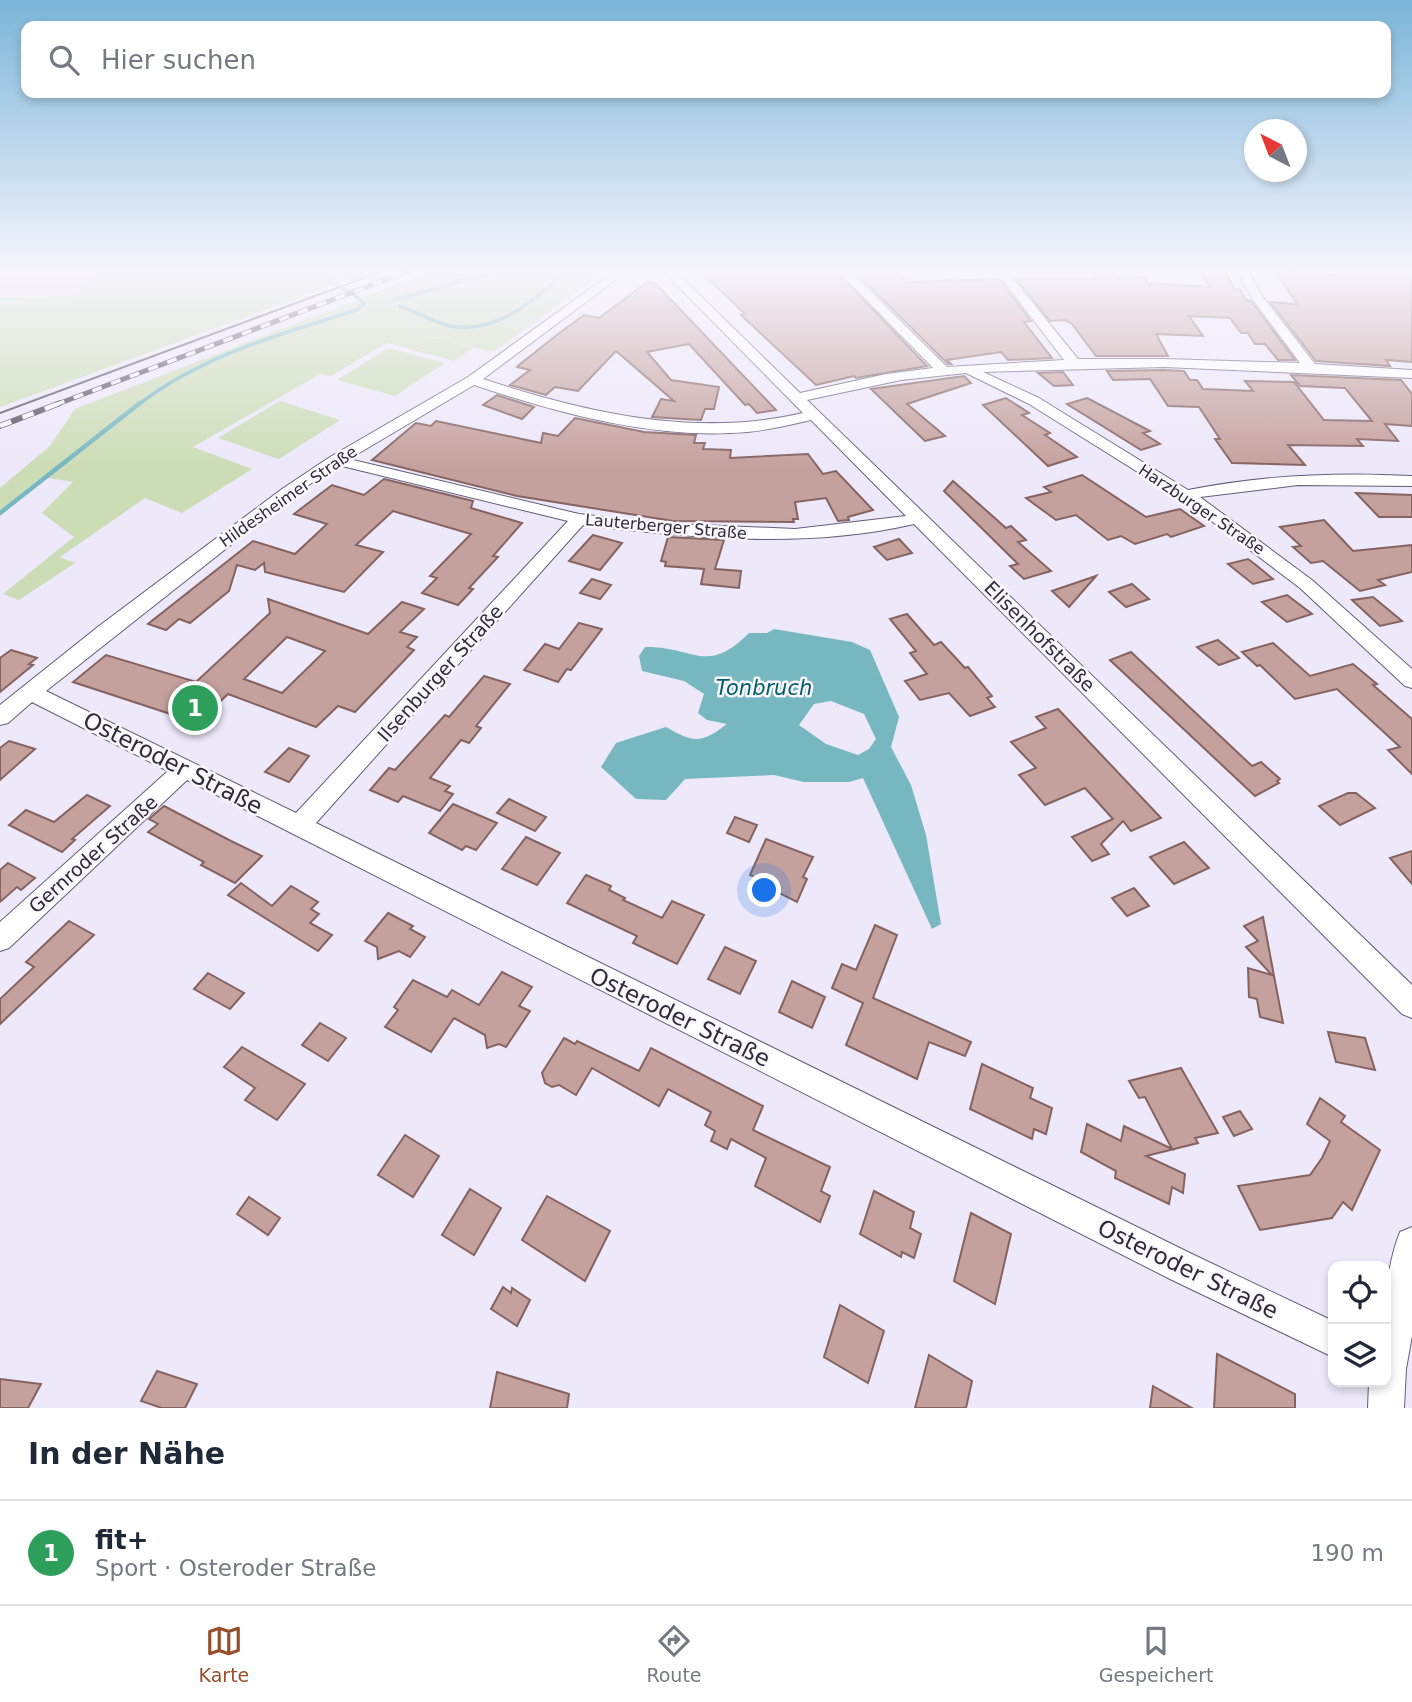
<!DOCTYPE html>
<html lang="de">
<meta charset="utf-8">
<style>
:root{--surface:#fff;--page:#f2f2f3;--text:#1f2937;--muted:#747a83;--line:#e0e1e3;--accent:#964f2a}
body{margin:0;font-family:"DejaVu Sans",sans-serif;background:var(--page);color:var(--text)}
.controls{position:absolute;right:21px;bottom:21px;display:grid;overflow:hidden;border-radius:14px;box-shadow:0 4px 10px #0003}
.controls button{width:63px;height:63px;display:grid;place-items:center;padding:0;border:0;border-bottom:2px solid var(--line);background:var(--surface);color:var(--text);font:35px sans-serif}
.compass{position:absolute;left:1244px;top:119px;width:63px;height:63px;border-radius:50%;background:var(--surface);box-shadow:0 4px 10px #0003;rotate:318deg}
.you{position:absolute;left:765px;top:891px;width:24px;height:24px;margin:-18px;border:5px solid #fff;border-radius:50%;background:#1a73e8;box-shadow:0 0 0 10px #1a73e833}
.badge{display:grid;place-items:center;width:46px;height:46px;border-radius:50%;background:var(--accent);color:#fff;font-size:23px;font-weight:700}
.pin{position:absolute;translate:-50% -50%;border:4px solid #fff;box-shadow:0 2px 7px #0006}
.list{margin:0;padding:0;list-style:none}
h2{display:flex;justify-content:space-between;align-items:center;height:91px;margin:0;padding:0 28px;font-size:30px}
h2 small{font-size:23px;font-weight:400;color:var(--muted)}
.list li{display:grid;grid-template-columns:46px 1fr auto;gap:21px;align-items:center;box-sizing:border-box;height:105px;padding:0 28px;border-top:2px solid var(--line)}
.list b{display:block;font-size:26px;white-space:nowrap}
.list p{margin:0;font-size:23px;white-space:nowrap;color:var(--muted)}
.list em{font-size:23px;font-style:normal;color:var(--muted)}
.icon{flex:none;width:38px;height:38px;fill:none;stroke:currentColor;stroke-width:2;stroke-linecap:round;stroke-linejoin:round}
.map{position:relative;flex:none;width:1412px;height:1408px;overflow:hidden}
.search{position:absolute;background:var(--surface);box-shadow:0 4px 10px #0003;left:21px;right:21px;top:21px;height:77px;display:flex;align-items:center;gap:18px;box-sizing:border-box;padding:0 24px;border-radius:14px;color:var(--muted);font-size:26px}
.sheet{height:196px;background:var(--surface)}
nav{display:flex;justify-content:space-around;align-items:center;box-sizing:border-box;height:98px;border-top:2px solid var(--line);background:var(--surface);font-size:19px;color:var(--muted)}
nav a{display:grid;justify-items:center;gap:4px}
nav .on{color:var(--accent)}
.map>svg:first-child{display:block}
.education{fill:#f5dad6}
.green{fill:#ccddb6}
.water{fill:#77b7c0;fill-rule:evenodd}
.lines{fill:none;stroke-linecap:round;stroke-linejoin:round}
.stream-far1{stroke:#77b7c0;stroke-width:3.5}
.stream{stroke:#77b7c0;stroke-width:4.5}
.building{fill:#c5a19e;stroke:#856361;stroke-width:2;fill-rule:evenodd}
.street-casing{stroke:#655d78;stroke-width:2}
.street{fill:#fff;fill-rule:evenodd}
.tram{stroke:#575461;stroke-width:2}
.rail-far1-casing{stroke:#575461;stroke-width:5}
.rail-casing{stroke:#575461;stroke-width:6}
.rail-far1{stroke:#f9f7fd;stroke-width:3.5;stroke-dasharray:10;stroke-linecap:butt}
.rail{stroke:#f9f7fd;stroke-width:4.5;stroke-dasharray:12;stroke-linecap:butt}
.labels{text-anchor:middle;stroke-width:5;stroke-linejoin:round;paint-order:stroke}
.far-street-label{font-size:16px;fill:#2e2b37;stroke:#f9f7fd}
.street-label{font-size:19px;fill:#2e2b37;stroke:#f9f7fd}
.water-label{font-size:21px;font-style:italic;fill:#005f69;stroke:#f9f7fd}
.near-street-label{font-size:23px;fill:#2e2b37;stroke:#f9f7fd}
</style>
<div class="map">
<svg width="1412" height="1408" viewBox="0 0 1412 1408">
<rect width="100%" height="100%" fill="#ede8fa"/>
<path class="education" d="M0,270H105L74,296L0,297Z"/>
<g class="green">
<path d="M105,270H374L0,407V297L74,296Z"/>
<path d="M433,270H607L493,352L418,333L473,348L454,361L387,343L331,376L320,374L193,447L252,469L182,513L145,498L60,557L75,563L19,600L3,594L74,537L42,513L73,482L42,477L0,510V488L50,446L75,409Z"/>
<path d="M388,348L445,363L395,396L337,380Z"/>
<path d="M280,401L340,420L279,459L218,438Z"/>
</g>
<path class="water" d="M774,629L852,642L870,650L899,717L891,747L911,785L926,835L941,924L932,929L863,778L849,782H804L774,775L685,779L666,800L636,799L601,767L616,743L666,727C694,743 701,744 727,724L707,720L698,713L704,694L684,681L642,671L639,656L645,647C694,646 706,676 749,633H767ZM831,701L864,714L876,739L869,749L858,755L826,744L799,725L814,704Z"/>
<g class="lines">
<g class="stream-far1">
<path d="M394,300L501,270"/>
<path d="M400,306C417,312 433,322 450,326C496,335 532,301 564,274V270"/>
<path d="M138,405C202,355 281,334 357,310L364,304L356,296L327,280L349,270"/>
</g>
<path class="stream" d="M0,513L140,403"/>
</g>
<g class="building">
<path d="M699,270H835L927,366L856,378L854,376L816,385L741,315L745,314Z"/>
<path d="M853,270H879L883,274L896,272L907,282L999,279L1031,321L1024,322L1052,358L1008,360L1001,352L947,360L951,364H948Z"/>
<path d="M1092,270H1113L1116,277L1146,278L1148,283L1209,287L1200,270H1224L1235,289L1240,290L1246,300L1251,301L1295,360H1278L1265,344H1255L1248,333H1241L1230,318L1189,316L1203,336L1156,334L1168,356H1096L1072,324L1065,320L1050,321L1016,279H1096Z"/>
<path d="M1274,270L1335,275L1333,271L1402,270L1407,277H1412V362L1386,360L1390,366L1316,361L1270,302L1297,304Z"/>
<path d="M647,282L656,284L776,410L757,413L749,404L745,405L689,344L647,352L671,380L719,387L714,409H705L701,420L652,417L661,399L674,401L616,351L578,391L555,387L546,395L510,385L530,370L517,367L519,365L558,334L584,315L599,318Z"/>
<path d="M1164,370L1184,371L1190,380H1197L1203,389L1253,391L1245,381L1294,382L1324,420L1372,421L1345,388L1300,386L1291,375L1401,380L1412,394V426L1385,424L1398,441L1357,439L1363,446L1288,445L1305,465L1232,463L1215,439H1220L1199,407L1168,406L1150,379L1113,380L1107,371Z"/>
<path d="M1063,372L1073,385L1054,386L1038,373Z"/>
<path d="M964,376L971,383L907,404L945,436L925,441L871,389Z"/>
<path d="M497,395L506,398L534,407L522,419L483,405Z"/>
<path d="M1006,398L1029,413L1022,415L1050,433L1045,435L1077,457L1048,466L983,405Z"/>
<path d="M1087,398L1150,431L1143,433L1160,444L1141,450L1067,404Z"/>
<path d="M575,418L644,432L696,435L694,443H705L703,449L731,450L730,458L808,454L823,474L836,471L873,510L848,517L849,520L838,521L826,498L795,502L798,519H793L794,522L673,521L517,496L372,460L416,423L431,426L436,421L541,443L543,433L558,436Z"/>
<path d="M1082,475L1146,517L1180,509L1204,526L1171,537L1167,534L1135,544L1121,536L1108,540L1076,515L1056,520L1026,498L1051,492L1044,487Z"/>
<path d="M384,479L473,501L471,508L522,523L493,556L498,557L469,588L473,589L458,605L422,593L437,578L430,576L471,534L393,511L356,545L383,552L344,592L265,572L264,563L255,570L237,565L229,591L190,623L179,619L166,630L148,624L253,541L295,554L327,524L294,514L332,485L364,495Z"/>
<path d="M953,481L1006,528L1011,526L1026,540L1018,542L1051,571L1024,579L1010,566L1018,564L944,491Z"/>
<path d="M1356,493L1412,495V517H1379Z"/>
<path d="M1324,520L1353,551L1412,545V572L1378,580L1385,585L1360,591L1323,561L1311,563L1293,547L1301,546L1280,527Z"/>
<path d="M593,535L622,543L600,570L569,561Z"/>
<path d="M668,537L724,540L715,569L741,571L739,588L701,584L704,569L665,566L666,562L661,561Z"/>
<path d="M899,539L912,553L887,560L874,547Z"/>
<path d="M1248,559L1256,565L1273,579L1253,584L1228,564Z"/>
<path d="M1096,576L1069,607L1052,591Z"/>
<path d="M592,579L611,585L600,599L580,593Z"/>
<path d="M1132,584L1149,599L1126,607L1109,592Z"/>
<path d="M1287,595L1312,614L1287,622L1262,602Z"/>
<path d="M1373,597L1402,621L1380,626L1352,600Z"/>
<path d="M268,599L368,634L402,602L424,609L400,632L417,637L407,647L414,650L355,712L338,706L316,727L228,694L198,723L73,682L106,655L196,682L270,613ZM287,637L325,651L282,693L244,679Z"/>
<path d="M907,614L934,645L941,642L965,668L968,667L992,696L987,698L995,707L970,716L949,693L920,700L905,681L927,674L910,653L916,651L890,619Z"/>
<path d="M579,623L602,629L571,670L567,669L558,682L524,670L545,644L559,649Z"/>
<path d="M1218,640L1239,658L1219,665L1197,647Z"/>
<path d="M1273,643L1310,676L1353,664L1377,684L1373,685L1412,719V774L1388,750L1400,747L1337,689L1295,699L1260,665L1257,666L1242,652Z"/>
<path d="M11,650L37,658L29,664L33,665L0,692V658Z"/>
<path d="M1131,652L1252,766L1261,762L1280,779L1277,781L1279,783L1255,796L1110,660Z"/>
<path d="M484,676L510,684L476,726L481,728L469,743L461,740L430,778L450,786L445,791L453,794L440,811L403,796L398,802L370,790L389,768L395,770L445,715L449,717Z"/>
<path d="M1058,709L1161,818L1131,831L1123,821L1101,844L1109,854L1092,861L1072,837L1113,819L1085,788L1045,805L1019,775L1036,768L1011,742L1046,728L1036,717Z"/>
<path d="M9,741L35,749L0,780V748Z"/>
<path d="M289,748L309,756L289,782L265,772Z"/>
<path d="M1348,793H1356L1375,808L1340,825L1319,806Z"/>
<path d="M87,795L110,806L72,839L75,840L62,852L9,825L26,810L54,822Z"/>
<path d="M509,799L546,817L535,831L497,813Z"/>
<path d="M453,804L497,823L476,850L466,846L462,850L429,833Z"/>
<path d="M164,806L231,841L262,856L235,883L201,865L204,862L148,832L158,824L149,819Z"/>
<path d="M735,817L757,825L749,842L727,833Z"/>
<path d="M526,837L560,853L537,885L502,869Z"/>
<path d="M766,839L813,857L803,877L807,879L797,902L775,891L776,887L750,875Z"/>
<path d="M1184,842L1209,868L1174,884L1150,857Z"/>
<path d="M1412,851V884L1390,858Z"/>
<path d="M8,863L35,878L21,890L17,887L0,902V870Z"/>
<path d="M586,875L611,886L609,890L625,898L623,900L662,918L672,901L704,915L677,964L633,943L637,936L567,903Z"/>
<path d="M241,883L272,906L291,886L318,902L311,909L319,914L310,923L332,935L318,951L228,895Z"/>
<path d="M1134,888L1149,906L1127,916L1112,898Z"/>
<path d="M388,913L413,926L410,929L425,937L410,957L399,951L378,959L377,947L365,941Z"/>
<path d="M1263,917L1274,976L1283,1023L1260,1017L1257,999L1249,997L1248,968L1272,975L1246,947L1258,941L1244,926Z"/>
<path d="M69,921L94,935L0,1024V999L34,967L26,962Z"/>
<path d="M875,925L897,935L873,998L971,1042L965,1056L929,1042L917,1079L846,1045L863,1003L832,988L842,964L856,970Z"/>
<path d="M725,947L756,961L740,994L708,979Z"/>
<path d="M502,972L532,987L519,1006L530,1011L506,1047L499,1044L487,1048L485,1035L454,1018L431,1052L385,1027L398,1010L394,1007L413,980L447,997L452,990L479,1005Z"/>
<path d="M208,973L244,993L230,1009L194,989Z"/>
<path d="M792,981L825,997L812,1028L779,1012Z"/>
<path d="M320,1023L346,1038L328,1061L302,1045Z"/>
<path d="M1328,1032L1365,1038L1375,1070L1336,1062Z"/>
<path d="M564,1038L575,1044L577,1041L639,1071L651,1048L763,1106L753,1130L830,1167L821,1191L830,1196L820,1222L755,1186L766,1158L731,1139L727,1149L711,1141L715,1131L705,1125L711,1112L668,1089L659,1106L592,1068L576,1095L559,1085L552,1087L545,1083L542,1073Z"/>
<path d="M242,1047L305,1084L277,1120L245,1100L255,1088L224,1067Z"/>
<path d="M982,1064L1033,1088L1030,1098L1052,1108L1046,1134L1034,1129L1032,1139L970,1109Z"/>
<path d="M1181,1068L1218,1133L1195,1138L1198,1143L1146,1156L1185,1174L1183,1193L1172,1187L1169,1204L1115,1178L1116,1171L1081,1152L1087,1124L1121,1141L1124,1126L1172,1149L1145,1097L1139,1098L1129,1081Z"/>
<path d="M1320,1098L1345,1116L1341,1122L1380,1150L1352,1210L1343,1202L1332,1218L1260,1230L1238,1186L1310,1175L1322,1158L1330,1141L1307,1124Z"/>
<path d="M1240,1111L1252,1129L1234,1136L1223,1117Z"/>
<path d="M405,1135L439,1156L413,1197L378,1175Z"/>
<path d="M470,1189L501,1208L474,1255L442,1235Z"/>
<path d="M874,1191L914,1212L910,1228L921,1234L914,1258L902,1252L901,1257L860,1234Z"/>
<path d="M547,1196L610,1231L585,1281L522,1240Z"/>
<path d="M249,1197L280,1218L268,1235L237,1214Z"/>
<path d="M971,1213L1011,1234L995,1304L954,1281Z"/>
<path d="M503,1287L511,1293L512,1288L530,1300L517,1326L491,1309Z"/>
<path d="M840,1305L884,1331L868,1383L824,1357Z"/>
<path d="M1217,1354L1295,1394V1408H1214Z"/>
<path d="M929,1355L972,1381L966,1408H915Z"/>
<path d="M157,1371L197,1384L185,1408H162L141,1401Z"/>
<path d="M497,1372L569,1394L567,1408H490Z"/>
<path d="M0,1379L41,1384L28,1408H0Z"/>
<path d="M1153,1386L1192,1408H1150Z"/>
</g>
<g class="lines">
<defs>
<g id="street">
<path d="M616,270H629L483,379C587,413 695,438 803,413L662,270H674L800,393L886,374L933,368L837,270H849L947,367L1064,360L995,270H1006L1078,359H1164L1300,363L1254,301L1236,270H1247L1263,297L1315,364L1412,370V378L1164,367L983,372L1039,398L1188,490C1263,475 1336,472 1412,476V486L1298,485L1200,497L1312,580L1412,669V688L1405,686L1300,588L1189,504L1029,404L966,373L901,380L807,400L1412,985V1018L1402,1014L914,524C807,549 692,538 583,525L316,823L1194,1255L1333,1321V1357L1170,1279L187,780L9,948L0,951V922L168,771L32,702L8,723L0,725V705L99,626L282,489L330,457L468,377ZM474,385C561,414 656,440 747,432C769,430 790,425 811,420L906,516L795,529L653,523L579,514L349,459ZM338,465L568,521L296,813L46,691L294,495Z"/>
<path d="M1412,1227V1336L1406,1369L1404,1408H1368L1369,1382H1386C1386,1332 1381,1279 1400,1232Z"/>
</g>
</defs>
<use href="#street" class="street-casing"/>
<use href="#street" class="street"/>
<path class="tram" d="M0,413L385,270"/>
<defs>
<path id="rail-far1" d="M55,405L411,270"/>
<path id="rail" d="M0,426L60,403"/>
</defs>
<use href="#rail-far1" class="rail-far1-casing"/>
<use href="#rail" class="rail-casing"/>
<use href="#rail-far1" class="rail-far1"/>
<use href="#rail" class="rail"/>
</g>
<linearGradient id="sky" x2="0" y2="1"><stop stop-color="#7bb5d8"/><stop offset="0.58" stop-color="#f7f5fd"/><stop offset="1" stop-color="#f7f5fd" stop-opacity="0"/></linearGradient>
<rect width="1412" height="467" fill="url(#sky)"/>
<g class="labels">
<g class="far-street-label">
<text transform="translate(288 496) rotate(-35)" y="6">Hildesheimer Straße</text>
<text transform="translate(1202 509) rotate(34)" y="6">Harzburger Straße</text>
<text transform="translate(666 526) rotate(5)" y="6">Lauterberger Straße</text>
</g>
<g class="street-label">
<text transform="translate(1040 636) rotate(45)" y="7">Elisenhofstraße</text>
<text transform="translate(440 673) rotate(-48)" y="7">Ilsenburger Straße</text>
<text transform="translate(93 854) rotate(-42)" y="7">Gernroder Straße</text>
</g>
<g class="water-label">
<text x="764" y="695">Tonbruch</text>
</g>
<g class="near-street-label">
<text transform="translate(173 763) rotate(27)" y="8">Osteroder Straße</text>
<text transform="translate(680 1017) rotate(26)" y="8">Osteroder Straße</text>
<text transform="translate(1188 1269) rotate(26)" y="8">Osteroder Straße</text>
</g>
</g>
</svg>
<div class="controls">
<button><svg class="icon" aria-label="locate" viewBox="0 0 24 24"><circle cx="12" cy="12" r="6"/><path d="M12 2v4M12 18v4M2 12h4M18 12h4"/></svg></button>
<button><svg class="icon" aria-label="layers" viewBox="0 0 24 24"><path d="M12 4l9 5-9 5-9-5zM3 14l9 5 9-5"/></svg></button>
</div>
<svg class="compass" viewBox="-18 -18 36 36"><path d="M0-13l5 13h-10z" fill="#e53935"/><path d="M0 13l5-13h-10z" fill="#747a83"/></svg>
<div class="you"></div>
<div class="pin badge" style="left:195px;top:708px;background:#2e9e5b">1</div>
<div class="search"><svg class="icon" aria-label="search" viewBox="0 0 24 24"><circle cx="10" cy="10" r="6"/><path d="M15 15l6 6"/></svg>Hier suchen</div>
</div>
<section class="sheet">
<h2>In der Nähe<small></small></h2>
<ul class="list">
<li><span class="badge" style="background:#2e9e5b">1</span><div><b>fit+</b><p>Sport · Osteroder Straße</p></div><em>190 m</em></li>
</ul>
</section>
<nav>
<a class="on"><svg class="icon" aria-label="map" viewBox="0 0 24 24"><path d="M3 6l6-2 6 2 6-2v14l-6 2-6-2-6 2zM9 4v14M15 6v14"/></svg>Karte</a>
<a><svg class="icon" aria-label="directions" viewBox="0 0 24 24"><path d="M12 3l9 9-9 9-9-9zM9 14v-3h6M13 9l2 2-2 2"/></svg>Route</a>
<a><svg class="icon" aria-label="saved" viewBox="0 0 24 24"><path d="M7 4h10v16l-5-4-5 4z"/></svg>Gespeichert</a>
</nav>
